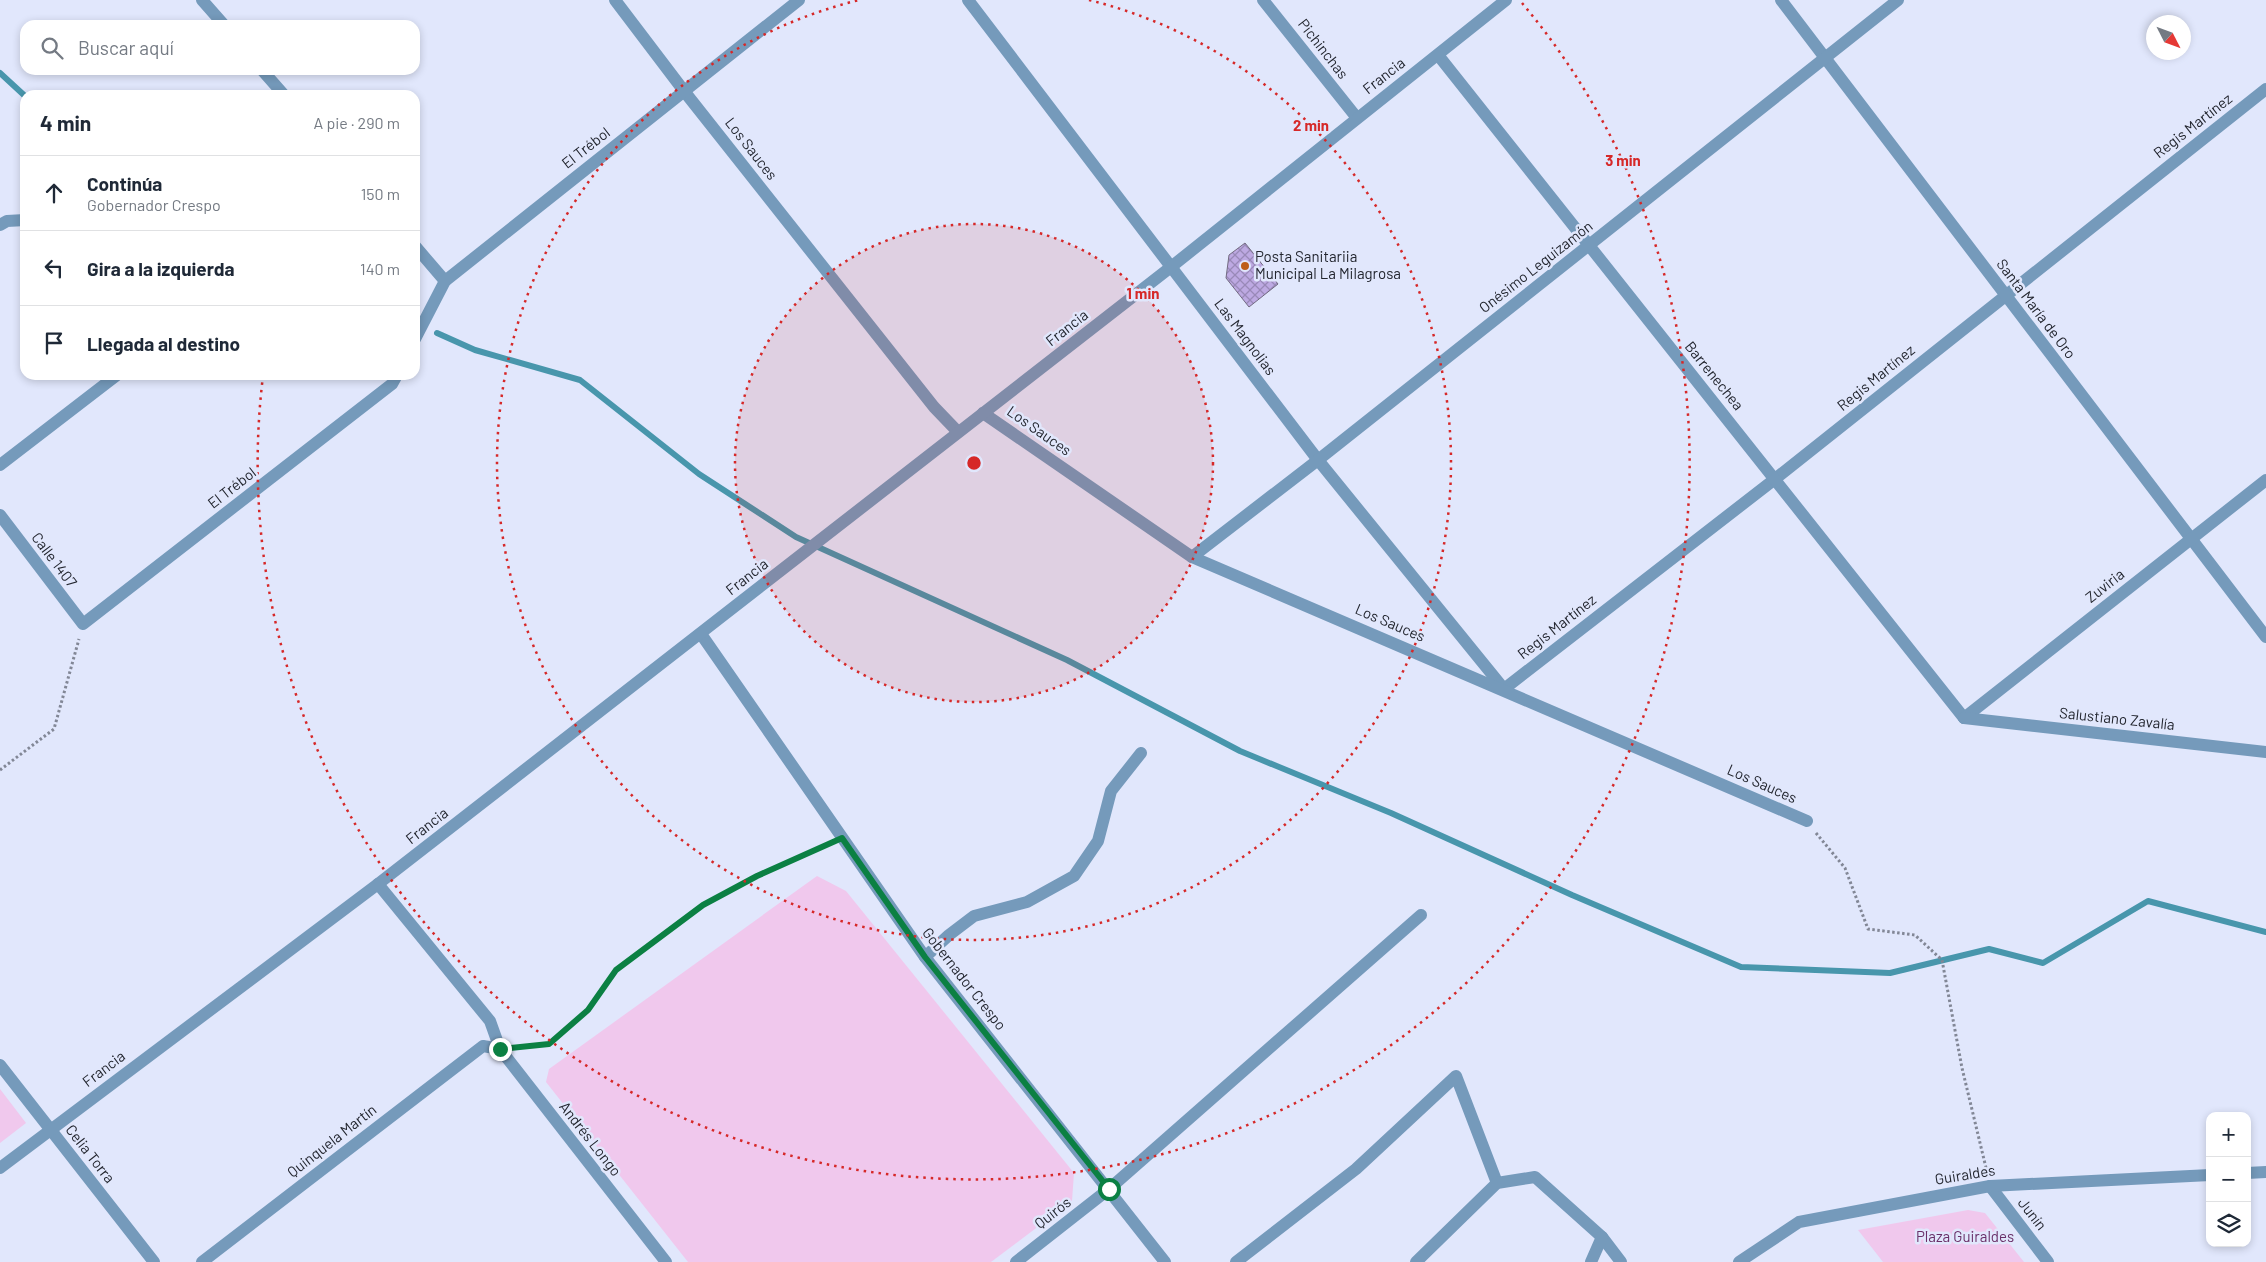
<!DOCTYPE html>
<html lang="es">
<meta charset="utf-8">
<style>
:root{--surface:#fff;--page:#f6f6f7;--text:#1f2937;--muted:#747a83;--line:#e0e1e3}
body{margin:0;font-family:Barlow,sans-serif;background:var(--page);color:var(--text)}
.controls{position:absolute;right:15px;bottom:15px;display:grid;overflow:hidden;border-radius:10px;box-shadow:0 2px 8px #0003}
.controls button{width:45px;height:45px;display:grid;place-items:center;padding:0;border:0;border-bottom:1px solid var(--line);background:var(--surface);color:var(--text);font:25px sans-serif}
.compass{position:absolute;left:2146px;top:15px;width:45px;height:45px;border-radius:50%;background:var(--surface);box-shadow:0 2px 8px #0003;rotate:132deg}
.stop{position:absolute;width:15px;height:15px;margin:-11px;border:4px solid #0b8043;border-radius:50%;background:#fff}
.stop.end{background:#0b8043;border-color:#fff;box-shadow:0 1px 5px #0008}
.list{margin:0;padding:0;list-style:none}
h2{display:flex;justify-content:space-between;align-items:center;height:65px;margin:0;padding:0 20px;font-size:21px}
h2 small{font-size:16px;font-weight:400;color:var(--muted)}
.list li{display:grid;grid-template-columns:32px 1fr auto;gap:15px;align-items:center;box-sizing:border-box;height:75px;padding:0 20px;border-top:1px solid var(--line)}
.list b{display:block;font-size:19px;white-space:nowrap}
.list p{margin:0;font-size:16px;white-space:nowrap;color:var(--muted)}
.list em{font-size:16px;font-style:normal;color:var(--muted)}
.icon{flex:none;width:28px;height:28px;fill:none;stroke:currentColor;stroke-width:2;stroke-linecap:round;stroke-linejoin:round}
.map{position:relative;flex:none;width:2266px;height:1262px;overflow:hidden}
.search{position:absolute;background:var(--surface);box-shadow:0 2px 8px #0003;left:20px;top:20px;width:400px;height:55px;display:flex;align-items:center;gap:12px;box-sizing:border-box;padding:0 18px;border-radius:15px;color:var(--muted);font-size:19px}
.panel{position:absolute;background:var(--surface);box-shadow:0 2px 8px #0003;left:20px;top:90px;width:400px;height:290px;border-radius:15px}
.map>svg:first-child{display:block}
.green{fill:#f0c8ed}
.lines{fill:none;stroke-linecap:round;stroke-linejoin:round}
.stream{stroke:#4896ac;stroke-width:6}
.building{fill:url(#building-cross-hatch);stroke:#726a81}
.path{stroke:#828796;stroke-width:3;stroke-dasharray:2.5 2.5;stroke-linecap:butt}
.street{stroke:#759abb;stroke-width:12}
.route{stroke:#0b8043;stroke-width:6}
.ring{fill:none;stroke:#d62828;stroke-width:2.5;stroke-dasharray:2.5 5}
.poi-dot{fill:#be5e18;stroke:#e1e7fc;stroke-width:2}
.labels{text-anchor:middle;stroke-width:5;stroke-linejoin:round;paint-order:stroke}
.street-label{font-size:15px;fill:#23262f;stroke:#e1e7fc}
.poi-label{font-size:15px;fill:#23262f;stroke:#e1e7fc;text-anchor:start}
.park-label{font-size:15px;fill:#692f68;stroke:#e1e7fc}
.centre{fill:#d62828;stroke:#e1e7fc;stroke-width:2.5}
.ring-label{font-size:15px;text-anchor:middle;font-weight:bold;fill:#d62828;stroke:#e1e7fc;stroke-width:5;stroke-linejoin:round;paint-order:stroke}
</style>
<div class="map">
<svg width="2266" height="1262" viewBox="0 0 2266 1262">
<defs>
<pattern id="building-cross-hatch" width="8" height="8" patternUnits="userSpaceOnUse" patternTransform="scale(1.25)"><rect width="8" height="8" fill="#bda9e2"/><path d="M0 0l8 8M0 8l8-8" fill="none" stroke="#9989b8"/></pattern>
</defs>
<rect width="100%" height="100%" fill="#e1e7fc"/>
<g class="green">
<path d="M817,876L846,891L1074,1173L1072,1201L991,1262H688L546,1082L549,1069Z"/>
<path d="M0,1089L26,1123L0,1143Z"/>
<path d="M1968,1210L1985,1213L2024,1262H1883L1858,1230Z"/>
</g>
<g class="lines">
<g class="stream">
<path d="M0,73L25,96"/>
<path d="M437,333L475,350L580,380L699,474L796,537L1067,660L1240,751L1391,813L1572,895L1741,967L1890,973L1989,949L2043,963L2148,901L2266,932"/>
</g>
</g>
<path class="building" d="M1245,243L1278,284L1249,307L1226,278L1229,255Z"/>
<g class="lines">
<g class="path">
<path d="M0,770L54,729L79,639"/>
<path d="M1816,833L1845,868L1868,929L1915,935L1942,960L1962,1068L1987,1172"/>
<path d="M519,1047L549,1044L588,1010L616,970L703,905L757,877L828,844"/>
</g>
<g class="street">
<path d="M202,0L224,25"/>
<path d="M615,0L684,91L934,407L958,432"/>
<path d="M968,0L1318,460L1504,689L1775,479L2266,89"/>
<path d="M1263,0L1357,118"/>
<path d="M1781,0L2266,637"/>
<path d="M1438,55L1964,718"/>
<path d="M262,70L284,95"/>
<path d="M0,225L7,221L25,220"/>
<path d="M415,246L445,281"/>
<path d="M415,339L445,281L799,0"/>
<path d="M983,413L1192,557L1807,821"/>
<path d="M0,465L117,375"/>
<path d="M0,515L83,624L392,384L397,375"/>
<path d="M1192,557L1318,460L1898,0"/>
<path d="M701,634L925,957L1165,1262"/>
<path d="M1964,718L2266,480"/>
<path d="M1964,718L2266,752"/>
<path d="M378,884L490,1021L500,1049L666,1262"/>
<path d="M925,957L949,935L974,916L1027,902L1074,876L1098,841L1111,791L1141,753"/>
<path d="M0,1065L154,1262"/>
<path d="M0,1168L378,884L1171,267L1506,0"/>
<path d="M2247,1173L2266,1172"/>
<path d="M1990,1186L2048,1262"/>
<path d="M202,1262L483,1046L500,1049"/>
<path d="M1016,1262L1109,1189L1421,915"/>
<path d="M1236,1262L1356,1169L1456,1076L1497,1183"/>
<path d="M1416,1262L1497,1183L1535,1177L1602,1237L1621,1262"/>
<path d="M1591,1262L1602,1237"/>
<path d="M1739,1262L1799,1222L1990,1186L2210,1175"/>
</g>
</g>
<g class="lines">
<path class="route" d="M500,1049L549,1044L588,1010L616,970L703,905L757,876L842,838L925,957L1109,1189"/>
</g>
<circle cx="974" cy="463" r="239" fill="#d62828" fill-opacity=".12"/>
<g class="ring">
<circle cx="974" cy="463" r="239"/>
<path d="M1089 0A477 477 0 1 1 859 0"/>
<path d="M1522 3A716 716 0 1 1 263 376"/>
</g>
<circle class="poi-dot" cx="1245" cy="266" r="5"/>
<g class="labels">
<g class="street-label">
<text transform="translate(1323 49) rotate(52)" y="5">Pichinchas</text>
<text transform="translate(1384 76) rotate(-38)" y="5">Francia</text>
<text transform="translate(2193 126) rotate(-38)" y="5">Regis Martínez</text>
<text transform="translate(586 148) rotate(-38)" y="5">El Trébol</text>
<text transform="translate(751 149) rotate(52)" y="5">Los Sauces</text>
<text transform="translate(1536 267) rotate(-38)" y="5">Onésimo Leguizamón</text>
<text transform="translate(2036 309) rotate(53)" y="5">Santa María de Oro</text>
<text transform="translate(1067 328) rotate(-38)" y="5">Francia</text>
<text transform="translate(1245 337) rotate(53)" y="5">Las Magnolias</text>
<text transform="translate(1714 376) rotate(51)" y="5">Barrenechea</text>
<text transform="translate(1876 378) rotate(-39)" y="5">Regis Martínez</text>
<text transform="translate(1039 431) rotate(35)" y="5">Los Sauces</text>
<text transform="translate(232 488) rotate(-38)" y="5">El Trébol</text>
<text transform="translate(54 560) rotate(53)" y="5">Calle 1407</text>
<text transform="translate(747 577) rotate(-38)" y="5">Francia</text>
<text transform="translate(2105 586) rotate(-38)" y="5">Zuviria</text>
<text transform="translate(1390 623) rotate(23)" y="5">Los Sauces</text>
<text transform="translate(1557 627) rotate(-38)" y="5">Regis Martínez</text>
<text transform="translate(2117 719) rotate(6)" y="5">Salustiano Zavalía</text>
<text transform="translate(1762 784) rotate(24)" y="5">Los Sauces</text>
<text transform="translate(427 826) rotate(-38)" y="5">Francia</text>
<text transform="translate(964 979) rotate(52)" y="5">Gobernador Crespo</text>
<text transform="translate(104 1069) rotate(-37)" y="5">Francia</text>
<text transform="translate(590 1139) rotate(52)" y="5">Andrés Longo</text>
<text transform="translate(332 1141) rotate(-38)" y="5">Quinquela Martín</text>
<text transform="translate(90 1154) rotate(52)" y="5">Celia Torra</text>
<text transform="translate(1965 1175) rotate(-9)" y="5">Guiraldes</text>
<text transform="translate(1053 1213) rotate(-38)" y="5">Quirós</text>
<text transform="translate(2032 1214) rotate(52)" y="5">Junín</text>
</g>
<g class="poi-label">
<text x="1255" y="262">Posta Sanitariia<tspan x="1255" dy="17">Municipal La Milagrosa</tspan></text>
</g>
<g class="park-label">
<text x="1965" y="1242">Plaza Guiraldes</text>
</g>
</g>
<circle cx="974" cy="463" r="8" class="centre"/>
<g class="ring-label">
<text x="1311" y="131">2 min</text>
<text x="1623" y="166">3 min</text>
<text x="1143" y="299">1 min</text>
</g>
</svg>
<div class="controls">
<button>+</button>
<button>−</button>
<button><svg class="icon" aria-label="layers" viewBox="0 0 24 24"><path d="M12 4l9 5-9 5-9-5zM3 14l9 5 9-5"/></svg></button>
</div>
<svg class="compass" viewBox="-18 -18 36 36"><path d="M0-13l5 13h-10z" fill="#e53935"/><path d="M0 13l5-13h-10z" fill="#747a83"/></svg>
<div class="stop" style="left:1109px;top:1189px"></div>
<div class="stop end" style="left:500px;top:1049px"></div>
<div class="search"><svg class="icon" aria-label="search" viewBox="0 0 24 24"><circle cx="10" cy="10" r="6"/><path d="M15 15l6 6"/></svg>Buscar aquí</div>
<section class="panel">
<h2>4 min<small>A pie · 290 m</small></h2>
<ul class="list">
<li><svg class="icon" aria-label="ahead" viewBox="0 0 24 24"><path d="M12 20V5M6 11l6-6 6 6"/></svg><div><b>Continúa</b><p>Gobernador Crespo</p></div><em>150 m</em></li>
<li><svg class="icon" aria-label="left" viewBox="0 0 24 24"><path d="M17 20v-9H6M10 6l-5 5 5 5"/></svg><div><b>Gira a la izquierda</b></div><em>140 m</em></li>
<li><svg class="icon" aria-label="arrive" viewBox="0 0 24 24"><path d="M6 21V4h12l-3 4 3 4H6"/></svg><div><b>Llegada al destino</b></div></li>
</ul>
</section>
</div>
